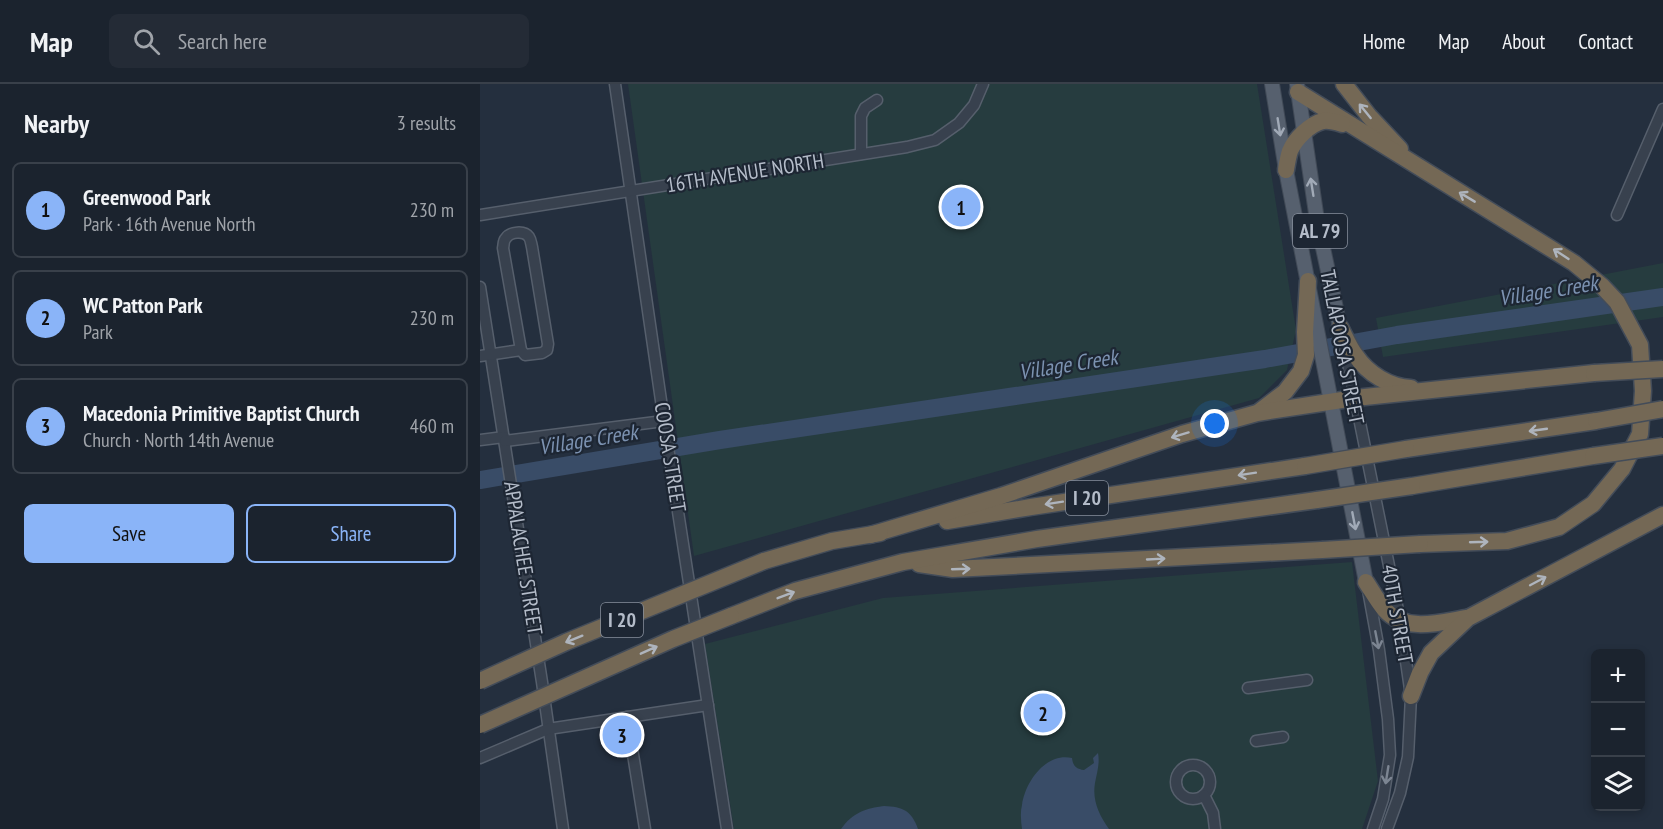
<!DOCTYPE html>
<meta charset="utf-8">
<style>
:root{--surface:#1b232e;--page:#242b36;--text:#f1f3f6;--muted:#a0a4aa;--line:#39404a;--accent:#8ab4f8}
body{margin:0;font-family:"PT Sans Narrow",sans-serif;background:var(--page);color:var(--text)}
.controls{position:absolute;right:18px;bottom:18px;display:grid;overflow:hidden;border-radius:9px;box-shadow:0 3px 9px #0003}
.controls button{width:54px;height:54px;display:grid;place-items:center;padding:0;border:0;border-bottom:2px solid var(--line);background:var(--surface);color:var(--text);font:30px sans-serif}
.you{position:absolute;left:735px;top:340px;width:21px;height:21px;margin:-15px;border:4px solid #fff;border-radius:50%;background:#1a73e8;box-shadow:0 0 0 9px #1a73e833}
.badge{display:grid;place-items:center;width:39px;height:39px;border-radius:50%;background:var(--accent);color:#111;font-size:20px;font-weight:700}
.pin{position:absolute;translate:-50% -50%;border:3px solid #fff;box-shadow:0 2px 6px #0006}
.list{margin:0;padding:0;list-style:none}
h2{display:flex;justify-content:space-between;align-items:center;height:78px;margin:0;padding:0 24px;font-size:26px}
h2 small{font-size:20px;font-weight:400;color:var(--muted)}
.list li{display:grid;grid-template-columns:39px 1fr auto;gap:18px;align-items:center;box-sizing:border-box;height:96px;margin:0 12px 12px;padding:0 12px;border:2px solid var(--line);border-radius:9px}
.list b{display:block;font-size:22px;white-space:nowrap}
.list p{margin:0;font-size:20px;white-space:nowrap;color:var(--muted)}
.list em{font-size:20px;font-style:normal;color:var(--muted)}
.actions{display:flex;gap:12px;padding:18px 24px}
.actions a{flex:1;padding:14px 0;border:2px solid var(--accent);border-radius:9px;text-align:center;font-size:21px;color:var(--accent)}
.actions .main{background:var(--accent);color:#111}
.icon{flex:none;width:33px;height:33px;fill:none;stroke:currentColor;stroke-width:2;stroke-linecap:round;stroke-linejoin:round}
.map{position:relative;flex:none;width:1183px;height:745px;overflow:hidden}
header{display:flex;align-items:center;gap:36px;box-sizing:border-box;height:84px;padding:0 30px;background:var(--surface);border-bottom:2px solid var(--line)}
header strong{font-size:28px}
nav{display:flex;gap:33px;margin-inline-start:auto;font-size:21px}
.search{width:420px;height:54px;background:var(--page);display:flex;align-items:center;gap:15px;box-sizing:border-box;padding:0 21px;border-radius:9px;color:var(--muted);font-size:22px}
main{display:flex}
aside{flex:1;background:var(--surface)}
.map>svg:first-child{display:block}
.green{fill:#263c3f}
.water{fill:#394c67}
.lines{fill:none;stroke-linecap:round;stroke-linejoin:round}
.river{stroke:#394c67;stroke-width:18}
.minor-casing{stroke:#565f6c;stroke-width:13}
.major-casing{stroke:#414a57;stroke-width:16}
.highway-casing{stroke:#434c59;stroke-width:19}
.minor{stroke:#38414e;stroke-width:10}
.major{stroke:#56606e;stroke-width:14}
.highway{stroke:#746855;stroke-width:16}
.highway-bridge-casing{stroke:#434c59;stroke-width:19;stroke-linecap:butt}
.highway-bridge{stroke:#746855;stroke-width:16}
.oneway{stroke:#aeb4bd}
.oneway2{stroke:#a1aab7}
.oneway3{stroke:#7c8592}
.labels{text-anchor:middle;stroke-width:4.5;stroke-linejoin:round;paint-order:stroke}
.shield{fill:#1d2633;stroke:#878f9c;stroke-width:1.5}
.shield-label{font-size:20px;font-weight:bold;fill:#b4bcc9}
.street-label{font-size:21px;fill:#b4bcc9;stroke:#1d2633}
.water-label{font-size:22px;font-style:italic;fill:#7c92b1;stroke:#1d2633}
</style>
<header>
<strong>Map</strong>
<div class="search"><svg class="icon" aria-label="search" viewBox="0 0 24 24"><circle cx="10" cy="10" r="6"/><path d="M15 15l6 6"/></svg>Search here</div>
<nav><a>Home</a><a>Map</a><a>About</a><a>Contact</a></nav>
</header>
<main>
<aside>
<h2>Nearby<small>3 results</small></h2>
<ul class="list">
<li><span class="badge">1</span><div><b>Greenwood Park</b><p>Park · 16th Avenue North</p></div><em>230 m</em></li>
<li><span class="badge">2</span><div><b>WC Patton Park</b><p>Park</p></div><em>230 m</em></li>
<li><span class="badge">3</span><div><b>Macedonia Primitive Baptist Church</b><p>Church · North 14th Avenue</p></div><em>460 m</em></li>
</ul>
<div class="actions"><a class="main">Save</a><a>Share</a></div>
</aside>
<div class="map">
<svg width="1183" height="745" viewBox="0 0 1183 745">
<rect width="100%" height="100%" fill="#242f3e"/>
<g class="green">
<path d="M148,0H777L816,246L807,286L779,314L214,472Z"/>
<path d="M1183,179V233L903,273L896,234Z"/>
<path d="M872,478L898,697L882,745H254L225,560L403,514Z"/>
</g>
<g class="water">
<path d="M618,669C620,680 617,688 615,699C612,716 619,731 629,745H542C541,737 540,729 542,721C545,698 566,668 592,674C593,682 596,685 604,686L614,679L613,674Z"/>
<path d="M404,722C423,723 431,726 438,745H361C372,729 386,724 404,722Z"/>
</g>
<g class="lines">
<path class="river" d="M0,396L240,356L785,275L917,251L1183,213"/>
<defs>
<g id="minor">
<path d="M135,0L184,337L247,745"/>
<path d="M381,70V32L385,24L397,16"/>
<path d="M0,131L427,63L455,56L479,39L494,21L503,0"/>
<path d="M1137,131L1183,25"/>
<path d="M0,203L62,598L83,745"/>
<path d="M864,260L920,536L931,612L928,673L920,709L907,745"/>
<path d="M0,272L41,266L23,164C24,160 23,157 26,154C30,148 44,146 49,153C51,156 51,159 52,163L68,260L67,266L62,269L45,271L41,266"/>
<path d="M0,356L24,353"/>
<path d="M25,357L184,337"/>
<path d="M888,506L899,566L908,635L910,671L903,715L893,745"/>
<path d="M768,604L827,596"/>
<path d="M147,633L165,745"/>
<path d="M776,657L803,653"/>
<path d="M0,674L68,645L228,621"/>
<circle cx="713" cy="698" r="17"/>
<path d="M724,711L733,729L735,745"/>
</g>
<g id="major">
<path d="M792,0L806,86L886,498"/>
<path d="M817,0L837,136L860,243"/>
</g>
<g id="highway">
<path d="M864,0L889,32L920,65"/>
<path d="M818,8L1094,179L1122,202L1137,218L1160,261L1163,307L1160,350L1142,385L1113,420L1079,443L1027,457L940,460"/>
<path d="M806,86C807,80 808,73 810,67C815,55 830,40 843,37C849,36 856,38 862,40"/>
<path d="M860,243C865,252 869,263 876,272C888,290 910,303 931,304"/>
<path d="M780,327L805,308L821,287L826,271L825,248L828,197"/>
<path d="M926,365L1116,337"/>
<path d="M932,402L1113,372"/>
<path d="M467,437L551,423L825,382"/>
<path d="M390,451L521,412L702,350L777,329L875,314L1114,289"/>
<path d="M284,477L352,457L400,449"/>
<path d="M439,480L473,485L842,466"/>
<path d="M886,498C892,507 898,518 905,526C926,549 961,538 987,534"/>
<path d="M251,532L315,507L423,478L557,455L837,416"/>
<path d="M931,612L940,589L951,569L988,534L1183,431"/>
</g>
</defs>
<use href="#minor" class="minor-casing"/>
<use href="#major" class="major-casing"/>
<use href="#highway" class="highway-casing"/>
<use href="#minor" class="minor"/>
<use href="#major" class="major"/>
<use href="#highway" class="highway"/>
<defs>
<g id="highway-bridge">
<path d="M1114,289L1183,285"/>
<path d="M1116,337L1183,325"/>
<path d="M1113,372L1183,362"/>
<path d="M825,382L926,365"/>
<path d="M837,416L932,402"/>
<path d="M842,466L940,460"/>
<path d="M0,597L86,558L284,477"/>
<path d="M0,641L193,555L251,532"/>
</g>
</defs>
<use href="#highway-bridge" class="highway-bridge-casing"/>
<use href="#highway-bridge" class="highway-bridge"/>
</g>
<defs><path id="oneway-shaft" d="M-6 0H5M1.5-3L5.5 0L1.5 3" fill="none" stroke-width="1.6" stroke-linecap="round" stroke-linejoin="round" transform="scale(1.5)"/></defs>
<g class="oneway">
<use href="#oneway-shaft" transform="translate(885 27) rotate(-129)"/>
<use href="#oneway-shaft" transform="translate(987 113) rotate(-149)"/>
<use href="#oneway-shaft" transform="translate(1081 170) rotate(-147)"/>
<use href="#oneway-shaft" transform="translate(1058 346) rotate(172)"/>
<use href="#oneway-shaft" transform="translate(700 351) rotate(163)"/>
<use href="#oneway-shaft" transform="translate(767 390) rotate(171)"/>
<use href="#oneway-shaft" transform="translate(574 419) rotate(171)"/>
<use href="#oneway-shaft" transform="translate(999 458) rotate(-2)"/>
<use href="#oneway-shaft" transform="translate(676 475) rotate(-3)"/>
<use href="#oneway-shaft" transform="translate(481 485) rotate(-2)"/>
<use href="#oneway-shaft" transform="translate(1058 497) rotate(-28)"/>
<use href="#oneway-shaft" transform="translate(306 511) rotate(-21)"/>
<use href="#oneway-shaft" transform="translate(94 555) rotate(158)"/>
<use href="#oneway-shaft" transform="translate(169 566) rotate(-24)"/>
</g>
<g class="oneway2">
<use href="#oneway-shaft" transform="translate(799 43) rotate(81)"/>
<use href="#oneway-shaft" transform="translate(832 103) rotate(-99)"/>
<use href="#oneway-shaft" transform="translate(874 437) rotate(79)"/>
</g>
<g class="oneway3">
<use href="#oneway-shaft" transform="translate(897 556) rotate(79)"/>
<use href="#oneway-shaft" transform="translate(907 691) rotate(99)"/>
</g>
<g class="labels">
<g class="shield">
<rect x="813" y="130" width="54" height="34" rx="4.5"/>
<rect x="586" y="397" width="42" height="34" rx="4.5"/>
<rect x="121" y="519" width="42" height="34" rx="4.5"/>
</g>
<g class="shield-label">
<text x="840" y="154">AL 79</text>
<text x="607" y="421">I 20</text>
<text x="142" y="543">I 20</text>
</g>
<g class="street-label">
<text transform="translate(265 89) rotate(-9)" y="7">16TH AVENUE NORTH</text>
<text transform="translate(862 263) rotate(79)" y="7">TALLAPOOSA STREET</text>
<text transform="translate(190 373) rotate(81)" y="7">COOSA STREET</text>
<text transform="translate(43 474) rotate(81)" y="7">APPALACHEE STREET</text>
<text transform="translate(917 530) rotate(80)" y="7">40TH STREET</text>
</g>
<g class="water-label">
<text transform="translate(1068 206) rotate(-9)" y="8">Village Creek</text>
<text transform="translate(588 280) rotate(-9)" y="8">Village Creek</text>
<text transform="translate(108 355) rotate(-9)" y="8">Village Creek</text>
</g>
</g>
</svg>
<div class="controls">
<button>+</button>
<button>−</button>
<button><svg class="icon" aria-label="layers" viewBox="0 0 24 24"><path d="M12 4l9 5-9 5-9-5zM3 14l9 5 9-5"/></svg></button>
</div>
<div class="you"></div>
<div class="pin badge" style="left:481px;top:123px">1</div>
<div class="pin badge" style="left:563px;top:629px">2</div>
<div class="pin badge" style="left:142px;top:651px">3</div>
</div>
</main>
